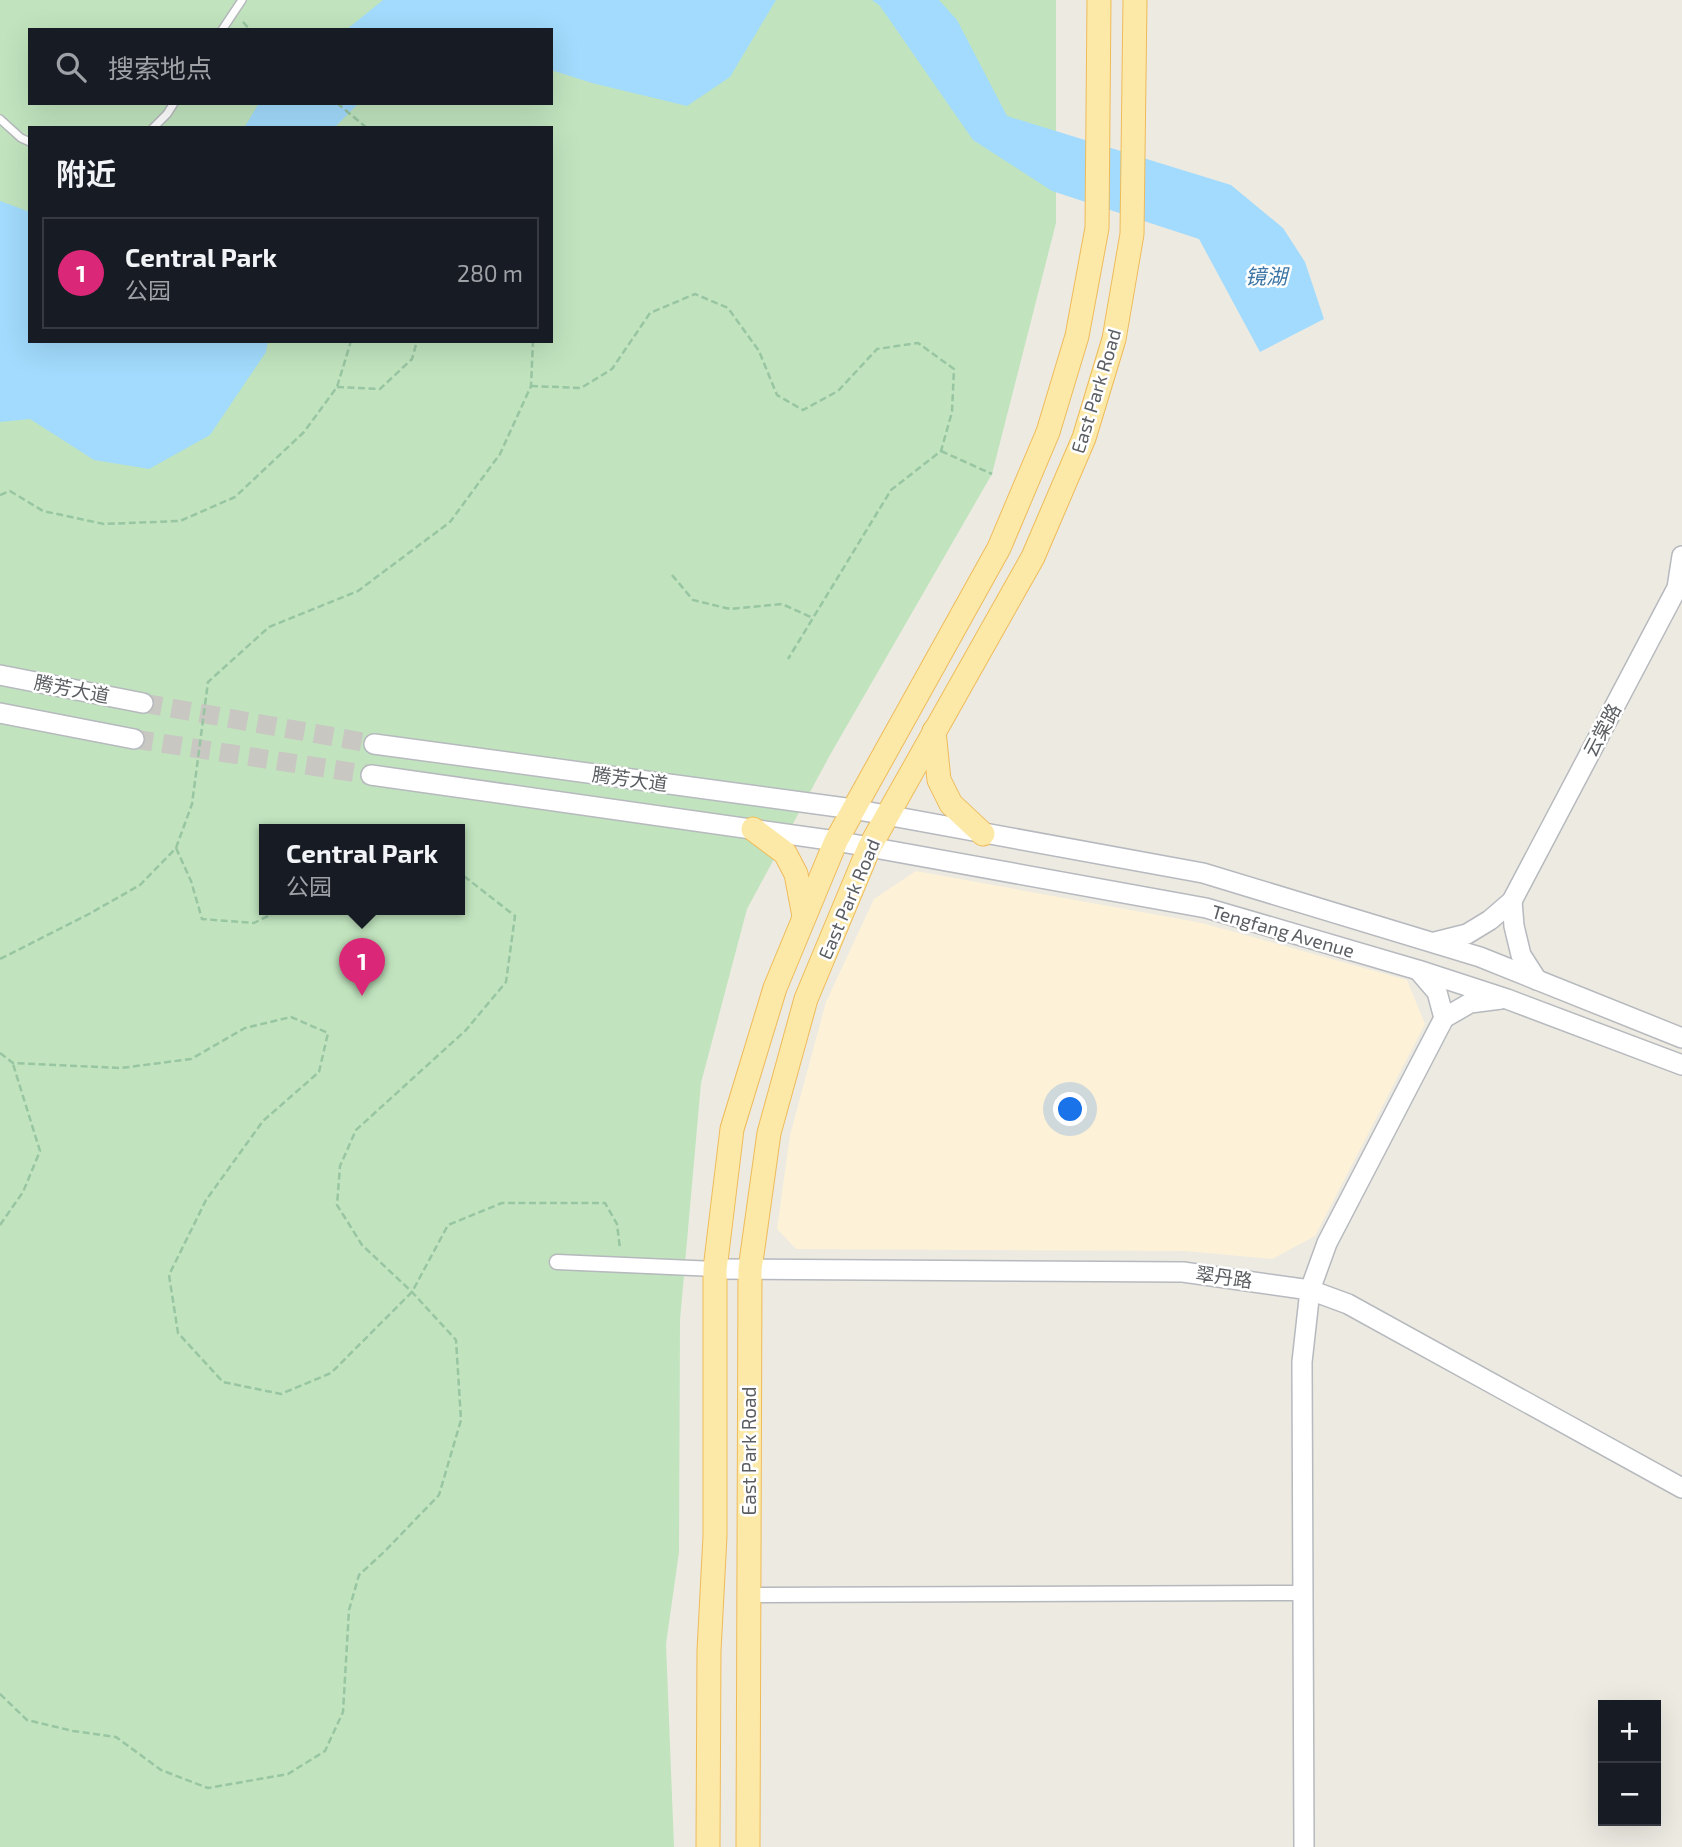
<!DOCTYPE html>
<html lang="zh">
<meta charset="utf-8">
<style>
:root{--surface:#171b24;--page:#20242c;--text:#f1f3f6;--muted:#9ea1a6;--line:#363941;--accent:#db2777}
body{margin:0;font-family:"Exo 2","Noto Sans SC",sans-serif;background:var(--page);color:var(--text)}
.controls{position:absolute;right:21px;bottom:21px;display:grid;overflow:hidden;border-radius:0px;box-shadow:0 7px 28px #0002}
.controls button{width:63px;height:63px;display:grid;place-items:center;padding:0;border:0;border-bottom:2px solid var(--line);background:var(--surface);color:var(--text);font:35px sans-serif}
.you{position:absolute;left:1071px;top:1110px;width:24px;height:24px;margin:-18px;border:5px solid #fff;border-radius:50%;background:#1a73e8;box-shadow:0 0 0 10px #1a73e833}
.badge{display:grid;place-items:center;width:46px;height:46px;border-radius:50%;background:var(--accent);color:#fff;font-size:23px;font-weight:700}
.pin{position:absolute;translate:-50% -58px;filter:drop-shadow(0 2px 4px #0008)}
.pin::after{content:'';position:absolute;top:37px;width:24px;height:21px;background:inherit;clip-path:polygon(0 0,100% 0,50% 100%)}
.popup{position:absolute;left:259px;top:824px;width:206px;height:91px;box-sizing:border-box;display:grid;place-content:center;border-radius:0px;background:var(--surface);filter:drop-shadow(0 2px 5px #0005);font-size:23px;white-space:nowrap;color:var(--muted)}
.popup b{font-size:26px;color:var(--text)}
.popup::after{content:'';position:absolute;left:50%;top:100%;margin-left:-14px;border:14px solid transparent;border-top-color:var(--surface)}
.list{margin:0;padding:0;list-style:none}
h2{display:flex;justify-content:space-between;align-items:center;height:91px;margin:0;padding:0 28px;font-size:30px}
h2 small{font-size:23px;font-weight:400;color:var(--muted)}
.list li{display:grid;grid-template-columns:46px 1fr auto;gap:21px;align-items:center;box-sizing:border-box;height:112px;margin:0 14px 14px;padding:0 14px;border:2px solid var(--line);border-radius:0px}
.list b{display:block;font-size:26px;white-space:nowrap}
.list p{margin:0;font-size:23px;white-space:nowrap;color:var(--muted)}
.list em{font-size:23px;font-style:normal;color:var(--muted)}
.icon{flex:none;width:38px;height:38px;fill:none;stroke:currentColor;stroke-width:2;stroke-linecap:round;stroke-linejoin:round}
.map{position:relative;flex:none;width:1682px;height:1847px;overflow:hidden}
.search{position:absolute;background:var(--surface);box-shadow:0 7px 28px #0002;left:28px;top:28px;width:525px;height:77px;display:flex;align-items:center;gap:18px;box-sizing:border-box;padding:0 24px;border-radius:0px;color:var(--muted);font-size:26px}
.panel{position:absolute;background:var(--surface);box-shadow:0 7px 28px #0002;left:28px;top:126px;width:525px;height:217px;border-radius:0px}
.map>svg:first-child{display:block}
.commercial{fill:#fdf2d7}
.green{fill:#c1e4be;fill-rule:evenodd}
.water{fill:#a2dbfd}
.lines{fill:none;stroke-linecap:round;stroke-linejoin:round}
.secondary-tunnel{stroke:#c8c7c2;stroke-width:19;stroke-dasharray:19 10;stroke-linecap:butt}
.lane-casing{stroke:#b5b8bc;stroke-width:10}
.street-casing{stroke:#b5b8bc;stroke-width:17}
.secondary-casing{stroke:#b6b9be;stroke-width:22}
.primary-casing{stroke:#eebb5a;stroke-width:25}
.path{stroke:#98c5a2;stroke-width:2.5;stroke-dasharray:7 3.5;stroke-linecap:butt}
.lane{stroke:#fff;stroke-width:7}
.street{stroke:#fff;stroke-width:14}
.secondary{stroke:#fff;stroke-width:19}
.primary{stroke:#fde9a7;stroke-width:23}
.labels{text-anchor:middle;stroke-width:5;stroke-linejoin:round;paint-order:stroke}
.street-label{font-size:19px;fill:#5a5e62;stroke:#fff}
.water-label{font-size:21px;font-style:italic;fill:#3d76a5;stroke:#fff}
</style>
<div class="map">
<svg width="1682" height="1847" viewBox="0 0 1682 1847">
<rect width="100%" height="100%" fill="#edeae2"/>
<path class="commercial" d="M916,871L1202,923L1407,980L1425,1024L1315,1236L1272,1259L1185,1251L796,1249L777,1229L790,1135L826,1002L874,899Z"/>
<path class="green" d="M0,0H1056V223L992,474L830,755L747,909L701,1083L680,1320L679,1552L666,1644L674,1847H0ZM30,30H551V103H30ZM30,128H551V341H30ZM264,830H460V910H264Z"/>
<g class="water">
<path d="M383,0H776L730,77L687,106L592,83L551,70V30H346Z"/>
<path d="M872,0H939L957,20L1007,116L1231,185L1283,228L1305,262L1324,319L1260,352L1199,239L1052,191L973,140L880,6Z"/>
<path d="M259,103H359L334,128H244Z"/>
<path d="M0,201L30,212V341H268L266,352L210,435L149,469L94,460L30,419L0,422Z"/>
</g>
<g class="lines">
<g class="secondary-tunnel">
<path d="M143,703L374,744"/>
<path d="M134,739L371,775"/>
</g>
<defs>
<g id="lane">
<path d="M222,30L242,0"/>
<path d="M0,119L21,138L30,142"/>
<path d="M153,128L167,114L174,103"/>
</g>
<g id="street">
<path d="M557,1262L715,1269"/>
<path d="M748,1595L1303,1593"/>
</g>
<g id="secondary">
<path d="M0,675L143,703"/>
<path d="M0,713L134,739"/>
<path d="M374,744L853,809L1203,873L1480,957L1682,1038"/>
<path d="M371,775L836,841L1206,908L1418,970L1507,999L1682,1065"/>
<path d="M1512,901L1514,926L1521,955L1537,980"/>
<path d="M1435,942L1467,934L1490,920L1512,901L1677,588L1682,556"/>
<path d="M1419,971L1437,992L1444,1018L1470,1003L1501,999"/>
<path d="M715,1269L1183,1272L1310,1290L1348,1304L1682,1488"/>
<path d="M1304,1847L1302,1362L1310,1290L1327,1243L1444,1018"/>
</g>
<g id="primary">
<path d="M934,731L939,780L951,804L983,834"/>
<path d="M753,829L785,853L796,874L804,916"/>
<path d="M708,1847L709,1651L715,1536V1269L732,1129L775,988L836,841L999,548L1048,432L1077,336L1097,228L1099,0"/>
<path d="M748,1847L750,1269L769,1133L806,999L869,848L1033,557L1084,438L1114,339L1132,234L1135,0"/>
</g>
</defs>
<use href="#lane" class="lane-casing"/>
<use href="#street" class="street-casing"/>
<use href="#secondary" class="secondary-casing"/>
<use href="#primary" class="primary-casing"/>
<g class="path">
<path d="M243,22L250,30"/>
<path d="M337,103L367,128"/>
<path d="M531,386L581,388L612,369L650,313L695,294L728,308L759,351L777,395L803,410L838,391L877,349L918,343L954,369L952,412L941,451L891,490L788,659"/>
<path d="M337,387L380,389L412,359L417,341"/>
<path d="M941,451L992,474"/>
<path d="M0,495L10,491L43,511L104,524L180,521L235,497L304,432L337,387L351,341"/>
<path d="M672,575L693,600L730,609L782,604L813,618"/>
<path d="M176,848L191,881L202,919L254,923L280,910"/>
<path d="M0,959L89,914L140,885L176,848L192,804L208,682L269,627L358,591L450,522L500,454L531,386L533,341"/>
<path d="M0,1053L13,1063L121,1068L191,1059L245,1028L291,1017L328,1033L319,1072L263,1121L206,1200L169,1275L178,1333L223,1382L281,1394L331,1373L412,1292L448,1225L502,1203H605L617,1224L620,1249"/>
<path d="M0,1225L23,1192L40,1151L13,1064"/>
<path d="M0,1694L27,1720L73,1731L116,1737L161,1770L208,1788L288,1774L325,1751L343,1712L349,1610L359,1575L385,1551L439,1495L461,1420L456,1340L412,1292L362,1245L337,1205L340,1166L356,1130L466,1030L506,982L515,916L460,873"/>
</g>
<use href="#lane" class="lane"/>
<use href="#street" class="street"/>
<use href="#secondary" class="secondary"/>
<use href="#primary" class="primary"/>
</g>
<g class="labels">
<g class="street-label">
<text transform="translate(1096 391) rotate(-73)" y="7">East Park Road</text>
<text transform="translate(72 689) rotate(11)" y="7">腾芳大道</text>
<text transform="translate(1602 730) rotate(-62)" y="7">云棠路</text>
<text transform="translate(630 779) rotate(8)" y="7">腾芳大道</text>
<text transform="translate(849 899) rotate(-67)" y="7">East Park Road</text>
<text transform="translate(1283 931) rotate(16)" y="7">Tengfang Avenue</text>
<text transform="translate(1224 1277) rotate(8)" y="7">翠丹路</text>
<text transform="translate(749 1451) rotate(-90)" y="7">East Park Road</text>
</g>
<g class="water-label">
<text x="1266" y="284">镜湖</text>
</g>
</g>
</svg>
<div class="controls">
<button>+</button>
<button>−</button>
</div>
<div class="you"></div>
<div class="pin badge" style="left:362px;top:996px">1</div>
<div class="popup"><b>Central Park</b>公园</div>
<div class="search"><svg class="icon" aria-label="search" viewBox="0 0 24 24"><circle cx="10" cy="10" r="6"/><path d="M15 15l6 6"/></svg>搜索地点</div>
<section class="panel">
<h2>附近<small></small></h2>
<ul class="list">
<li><span class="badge">1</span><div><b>Central Park</b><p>公园</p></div><em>280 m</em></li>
</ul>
</section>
</div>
